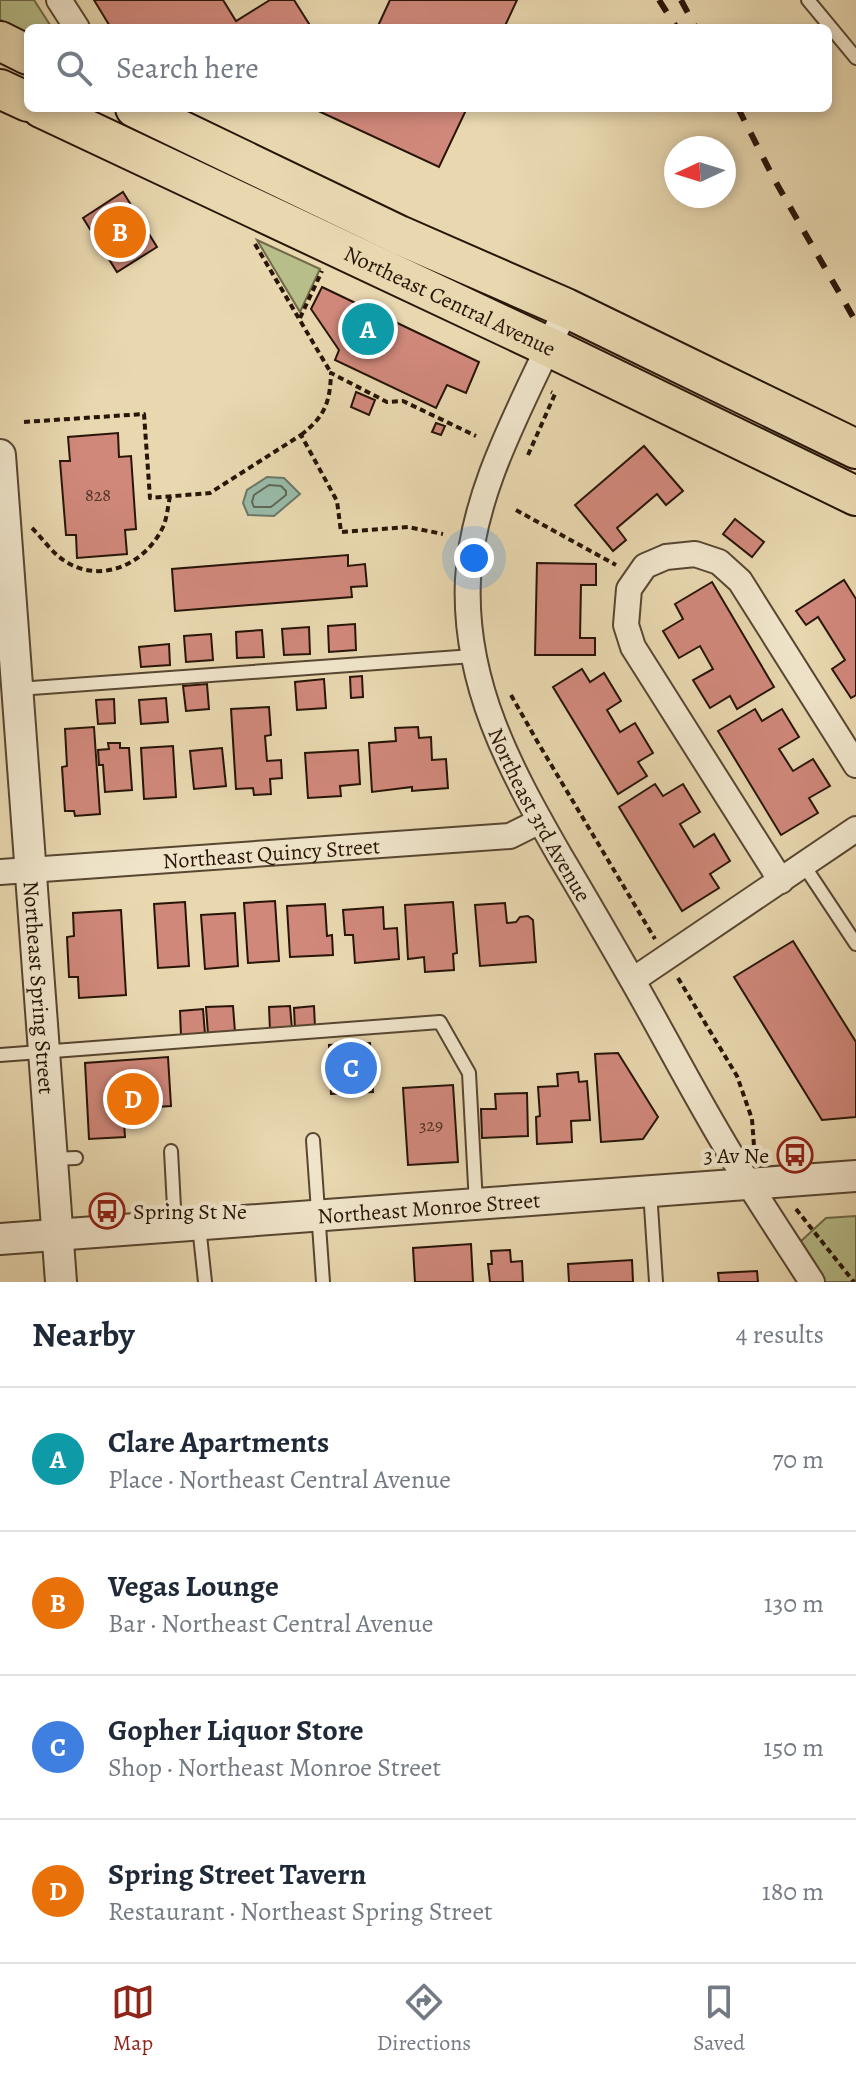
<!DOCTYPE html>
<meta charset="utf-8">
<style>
:root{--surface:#fff;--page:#f2f2f3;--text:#1f2937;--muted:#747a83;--line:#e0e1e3;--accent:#8f2418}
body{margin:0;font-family:Alegreya,serif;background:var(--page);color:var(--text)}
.compass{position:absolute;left:664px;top:136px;width:72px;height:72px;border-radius:50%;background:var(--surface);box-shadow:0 4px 12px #0003;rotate:266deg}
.you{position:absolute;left:474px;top:558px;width:28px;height:28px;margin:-20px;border:6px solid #fff;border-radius:50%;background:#1a73e8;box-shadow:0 0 0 12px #1a73e833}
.badge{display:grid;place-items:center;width:52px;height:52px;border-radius:50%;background:var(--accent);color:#fff;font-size:26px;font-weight:700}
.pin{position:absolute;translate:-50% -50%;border:4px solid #fff;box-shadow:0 2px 8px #0006}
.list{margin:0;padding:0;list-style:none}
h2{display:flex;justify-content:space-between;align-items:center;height:104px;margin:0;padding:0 32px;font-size:34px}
h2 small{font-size:26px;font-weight:400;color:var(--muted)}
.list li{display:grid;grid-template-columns:52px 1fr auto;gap:24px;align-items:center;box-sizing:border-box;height:144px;padding:0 32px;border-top:2px solid var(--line)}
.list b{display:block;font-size:30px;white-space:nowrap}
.list p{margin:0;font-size:26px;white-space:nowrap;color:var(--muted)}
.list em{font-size:26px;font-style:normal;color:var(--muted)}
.icon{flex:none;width:44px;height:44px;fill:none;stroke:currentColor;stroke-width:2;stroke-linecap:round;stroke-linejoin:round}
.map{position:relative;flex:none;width:856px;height:1282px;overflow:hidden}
.search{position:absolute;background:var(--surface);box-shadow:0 4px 12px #0003;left:24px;right:24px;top:24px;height:88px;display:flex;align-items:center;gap:20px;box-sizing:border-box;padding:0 28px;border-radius:12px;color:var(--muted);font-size:30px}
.sheet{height:680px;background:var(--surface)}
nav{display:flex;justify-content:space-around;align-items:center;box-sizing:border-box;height:112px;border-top:2px solid var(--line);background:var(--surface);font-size:22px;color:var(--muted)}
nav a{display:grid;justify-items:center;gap:4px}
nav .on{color:var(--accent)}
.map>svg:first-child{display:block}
.green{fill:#b7be8a;stroke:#706a48;stroke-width:2}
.water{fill:#98baa7;stroke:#6b7867;stroke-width:2}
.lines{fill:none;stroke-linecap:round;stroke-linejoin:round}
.shore{stroke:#606857;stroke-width:2}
.building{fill:#d0887b;stroke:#281507;stroke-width:2}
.service-casing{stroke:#584631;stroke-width:16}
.minor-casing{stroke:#584631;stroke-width:28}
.tertiary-casing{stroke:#584631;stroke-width:34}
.primary-casing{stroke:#281507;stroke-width:42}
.path{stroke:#281507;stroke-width:4;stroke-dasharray:6 4;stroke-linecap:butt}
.service{stroke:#f0e5cb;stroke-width:12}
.minor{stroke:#f0e5cb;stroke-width:24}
.tertiary{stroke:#f0e5cb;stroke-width:30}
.primary{stroke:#e8d7af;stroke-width:38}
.rail{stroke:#281507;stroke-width:6;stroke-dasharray:14 14;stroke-linecap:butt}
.labels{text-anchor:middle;stroke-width:8;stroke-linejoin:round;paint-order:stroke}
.number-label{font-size:18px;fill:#523224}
.street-label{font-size:22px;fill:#281507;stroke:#f0e5cb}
.poi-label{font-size:22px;fill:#281507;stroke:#f0e5cb;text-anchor:end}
</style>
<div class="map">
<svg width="856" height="1282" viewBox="0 0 856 1282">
<rect width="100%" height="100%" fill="#e8d7af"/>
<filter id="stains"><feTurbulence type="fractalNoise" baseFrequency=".0025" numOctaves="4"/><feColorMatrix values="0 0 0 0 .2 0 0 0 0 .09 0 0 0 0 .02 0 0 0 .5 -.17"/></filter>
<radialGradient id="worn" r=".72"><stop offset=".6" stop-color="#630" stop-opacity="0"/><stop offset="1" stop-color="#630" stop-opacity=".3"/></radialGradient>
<g class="green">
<path d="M0,0H34L52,28H28V34L5,23L0,19Z"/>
<path d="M257,240L320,269L300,312Z"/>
<path d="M856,1216V1282H824L800,1242L826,1218Z"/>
</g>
<path class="water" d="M267,477L284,478L300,494L274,516L248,515L243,503L247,490Z"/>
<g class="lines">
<path class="shore" d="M269,485L281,486L286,491V495L271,507H254L252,502L254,495Z"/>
</g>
<g class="building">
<path d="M94,0H223L236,21L270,0H294L311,27L111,28Z"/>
<path d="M390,0H517L504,28H377Z"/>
<path d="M312,108H467L439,167Z"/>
<path d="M123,192L157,247L117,272L83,218Z"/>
<path d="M322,287L479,362L466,393L447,385L436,408L335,360L339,350L311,309Z"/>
<path d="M356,392L375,400L369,415L351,407Z"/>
<path d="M436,423L445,426L441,435L432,432Z"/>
<path d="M118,433L119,457L131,456L136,529L125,530L127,554L77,558L76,535H66L60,461H70L68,437Z"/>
<path d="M644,446L683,491L666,505L657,494L617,528L626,540L613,551L575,505Z"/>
<path d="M735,519L764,542L752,557L723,534Z"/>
<path d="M348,555V566L365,564L367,586L351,587L352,597L175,611L172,569Z"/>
<path d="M537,563L596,564V585H581L580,638H595V655H535Z"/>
<path d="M844,580L856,599V695L851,698L832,669L845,660L818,617L806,625L796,611Z"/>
<path d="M712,582L774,687L737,709L730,696L710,708L693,680L713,669L700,646L679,658L663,631L683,619L675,604Z"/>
<path d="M355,624L356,650L329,652L328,626Z"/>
<path d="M309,627L310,654L284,655L282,629Z"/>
<path d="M262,630L264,657L237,658L236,632Z"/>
<path d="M211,634L213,660L186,662L184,636Z"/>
<path d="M169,644L170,665L141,667L139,647Z"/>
<path d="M582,669L590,682L604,673L621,701L607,710L620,732L635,723L653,753L638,762L647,776L618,794L553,687Z"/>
<path d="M362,676L363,697L351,698L350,677Z"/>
<path d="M324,679L326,708L297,710L295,682Z"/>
<path d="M207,684L209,709L186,711L183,686Z"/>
<path d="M166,698L168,722L141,724L139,700Z"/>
<path d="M114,699L115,723L98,724L96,700Z"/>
<path d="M269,707L271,735L265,736L267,761L281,760L282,778L270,779L271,794L254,795L253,788L236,789L231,709Z"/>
<path d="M755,709L762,721L782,709L799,737L779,749L793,771L813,759L830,786L809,798L818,813L781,835L718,731Z"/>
<path d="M94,727L100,814L75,816L74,811H65L62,767L67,766L65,729Z"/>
<path d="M418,727L419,738L431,737L432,760L446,759L448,788L412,791V787L372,792L369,743L396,741L395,728Z"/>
<path d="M108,743H120V748H129L132,790L105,792L103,765H99L98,750L109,749Z"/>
<path d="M173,746L176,797L144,799L141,748Z"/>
<path d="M222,748L226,786L194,789L190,751Z"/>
<path d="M358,750L360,784L340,786L341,796L308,798L305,753Z"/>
<path d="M655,784L663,796L683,784L700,812L680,824L694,847L714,834L730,861L710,874L719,888L682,911L619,807Z"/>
<path d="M275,901L279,961L248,963L244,903Z"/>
<path d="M185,902L189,966L158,968L154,904Z"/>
<path d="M453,902L457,953L453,954L454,970L425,972L424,957L408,959L405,905Z"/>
<path d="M505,903L507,923L516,922L520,917L528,916L533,920L536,962L480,966L475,905Z"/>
<path d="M325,904L327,936L332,935L333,955L290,957L287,906Z"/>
<path d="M383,907L384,929L397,928L399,959L355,963L353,935H345L343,910Z"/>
<path d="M121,910L126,995L79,998L78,977H69L67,937L74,936L73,913Z"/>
<path d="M235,913L238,966L205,969L201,915Z"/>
<path d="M793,941L856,1042V1117L822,1120L734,977Z"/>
<path d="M233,1006L235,1032L208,1034L206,1007Z"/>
<path d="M290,1006L292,1029L270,1030L269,1007Z"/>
<path d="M314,1006L315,1027L295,1029L294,1008Z"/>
<path d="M203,1009L205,1034L181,1035L180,1011Z"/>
<path d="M370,1043L373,1092L331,1094L329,1045Z"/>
<path d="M618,1053L658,1117L643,1139L601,1142L595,1054Z"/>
<path d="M168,1057L171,1106L123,1109L125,1137L89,1139L85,1063Z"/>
<path d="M578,1072L579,1082L587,1081L590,1120L571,1121L572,1142L537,1144L536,1117L540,1116L538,1087L558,1086L557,1074Z"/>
<path d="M453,1085L458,1162L408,1165L403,1088Z"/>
<path d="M527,1093L528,1136L482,1138L481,1109H496L495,1094Z"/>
<path d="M471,1244L473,1282H415L413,1248Z"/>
<path d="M510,1250L511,1262L522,1261L523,1282H490L488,1264H492L491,1251Z"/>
<path d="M632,1260L633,1282H569L568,1264Z"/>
<path d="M757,1271L758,1282H719L718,1273Z"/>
</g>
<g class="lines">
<defs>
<g id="service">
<path d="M808,0L856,58"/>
<path d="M18,689L473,656"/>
<path d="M803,864L856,944"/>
<path d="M0,1055L440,1022L469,1073L476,1204"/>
<path d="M313,1140L323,1282"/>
<path d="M171,1151L175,1226"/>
<path d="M52,1159L76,1158"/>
<path d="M650,1191L656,1282"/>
<path d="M199,1226L205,1282"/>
</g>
<g id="minor">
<path d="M59,0L77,28"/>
<path id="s1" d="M566,308C529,394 473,484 468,579C463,683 510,769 560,856C584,896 607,936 630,976C664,1035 695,1096 731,1155C757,1198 785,1240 812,1282"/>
<path id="s2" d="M0,872L510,836L540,821"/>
<path d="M781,881L633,647L626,625L629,589L645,566L666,557L695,554L719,562L740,581L856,765"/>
<path d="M633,980L856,829"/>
</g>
<g id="tertiary">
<path id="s3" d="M0,455L61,1282"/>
<path id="s4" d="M0,1239L856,1176"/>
</g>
<g id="primary">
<path d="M0,41L28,55"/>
<path d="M0,89L28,102"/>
<path id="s5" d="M41,108L549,347L856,496"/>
<path d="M135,108L399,235L566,308L856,449"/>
</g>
</defs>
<use href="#service" class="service-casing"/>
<use href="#minor" class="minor-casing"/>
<use href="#tertiary" class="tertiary-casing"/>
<use href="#primary" class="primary-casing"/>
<g class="path">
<path d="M255,244L331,373"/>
<path d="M300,318L322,271"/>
<path d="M24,422L144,414L150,498L210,493L301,435L337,501L341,532L408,527L443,534"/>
<path d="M301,435C325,416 330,403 331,373L387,402L403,401L476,436"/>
<path d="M528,455L555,394L551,392"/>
<path d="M516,510L616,565"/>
<path d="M32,528C41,537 49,548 58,556C95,587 144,567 163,527C167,518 168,506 170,496"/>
<path d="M511,695L537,741L655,939"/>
<path d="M678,978L737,1076L752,1119L754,1146"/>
<path d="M796,1209L854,1282"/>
</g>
<use href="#service" class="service"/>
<use href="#minor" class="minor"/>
<use href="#tertiary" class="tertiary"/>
<use href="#primary" class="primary"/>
<g class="rail">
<path d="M659,0L677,28"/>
<path d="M681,0L696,28"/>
<path d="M738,108L774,179L856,322"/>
</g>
</g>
<defs>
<symbol id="bus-ring" viewBox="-11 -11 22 22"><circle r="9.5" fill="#f0e5cb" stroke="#8f2418" stroke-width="1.5"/><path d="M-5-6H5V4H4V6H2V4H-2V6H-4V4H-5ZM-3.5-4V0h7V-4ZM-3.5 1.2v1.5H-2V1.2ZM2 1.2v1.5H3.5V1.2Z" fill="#8f2418"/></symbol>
</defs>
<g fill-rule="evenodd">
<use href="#bus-ring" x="775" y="1135" width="40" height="40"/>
<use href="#bus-ring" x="87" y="1191" width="40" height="40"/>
</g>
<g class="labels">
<g class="number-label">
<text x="98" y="501">828</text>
<text x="431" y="1131">329</text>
</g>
<g class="street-label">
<text dy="8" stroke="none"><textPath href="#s5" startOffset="452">Northeast Central Avenue</textPath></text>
<text dy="8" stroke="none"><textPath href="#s1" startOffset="540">Northeast 3rd Avenue</textPath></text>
<text dy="8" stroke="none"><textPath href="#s2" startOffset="272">Northeast Quincy Street</textPath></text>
<text dy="8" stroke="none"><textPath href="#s3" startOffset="534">Northeast Spring Street</textPath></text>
<text dy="8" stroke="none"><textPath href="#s4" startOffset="430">Northeast Monroe Street</textPath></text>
</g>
<g class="poi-label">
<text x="769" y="1163">3 Av Ne</text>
<text x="133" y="1219" text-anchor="start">Spring St Ne</text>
</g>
</g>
<rect width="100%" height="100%" filter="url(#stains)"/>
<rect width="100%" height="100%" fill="url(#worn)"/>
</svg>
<svg class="compass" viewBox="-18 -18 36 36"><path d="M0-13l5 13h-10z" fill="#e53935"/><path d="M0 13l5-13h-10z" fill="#747a83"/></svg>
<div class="you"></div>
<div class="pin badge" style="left:368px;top:329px;background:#0f9aa8">A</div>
<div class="pin badge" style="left:120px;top:232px;background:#e8710a">B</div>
<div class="pin badge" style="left:351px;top:1068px;background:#3f7fe0">C</div>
<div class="pin badge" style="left:133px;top:1099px;background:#e8710a">D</div>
<div class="search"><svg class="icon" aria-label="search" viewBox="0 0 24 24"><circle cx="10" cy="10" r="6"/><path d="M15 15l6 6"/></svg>Search here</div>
</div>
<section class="sheet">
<h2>Nearby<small>4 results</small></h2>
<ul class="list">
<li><span class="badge" style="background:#0f9aa8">A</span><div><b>Clare Apartments</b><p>Place · Northeast Central Avenue</p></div><em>70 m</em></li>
<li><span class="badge" style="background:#e8710a">B</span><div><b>Vegas Lounge</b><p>Bar · Northeast Central Avenue</p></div><em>130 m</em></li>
<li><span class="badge" style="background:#3f7fe0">C</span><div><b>Gopher Liquor Store</b><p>Shop · Northeast Monroe Street</p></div><em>150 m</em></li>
<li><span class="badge" style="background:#e8710a">D</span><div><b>Spring Street Tavern</b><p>Restaurant · Northeast Spring Street</p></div><em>180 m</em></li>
</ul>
</section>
<nav>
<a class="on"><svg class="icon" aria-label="map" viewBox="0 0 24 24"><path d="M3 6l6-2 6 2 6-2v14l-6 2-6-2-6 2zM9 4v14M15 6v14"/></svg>Map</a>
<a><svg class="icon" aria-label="directions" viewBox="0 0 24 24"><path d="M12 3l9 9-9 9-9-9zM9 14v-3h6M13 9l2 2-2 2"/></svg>Directions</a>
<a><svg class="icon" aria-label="saved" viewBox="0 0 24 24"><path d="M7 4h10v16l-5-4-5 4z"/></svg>Saved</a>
</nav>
